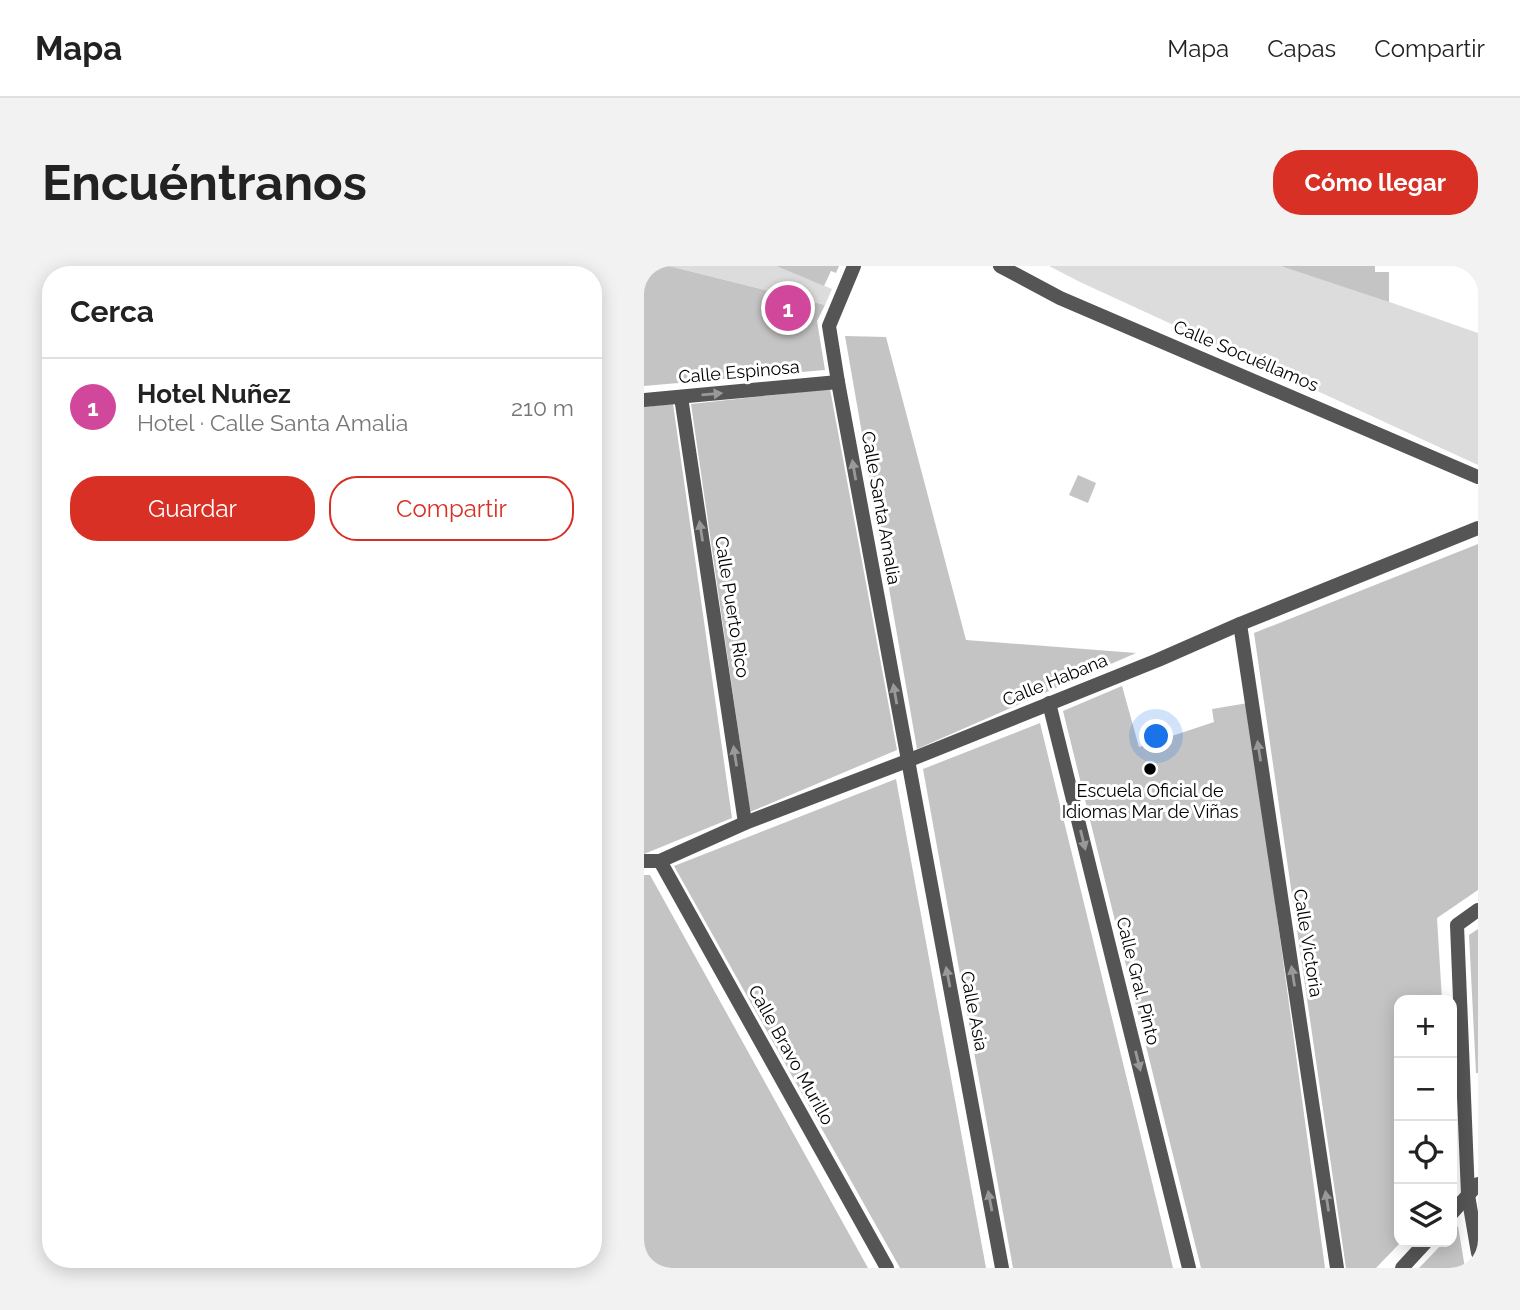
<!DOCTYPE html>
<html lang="es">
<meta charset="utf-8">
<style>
:root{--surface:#fff;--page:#f2f2f2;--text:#222;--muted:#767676;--line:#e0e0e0;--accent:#d93025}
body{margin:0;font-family:Raleway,sans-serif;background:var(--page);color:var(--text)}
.controls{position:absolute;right:21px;bottom:21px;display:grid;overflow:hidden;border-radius:14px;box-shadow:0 4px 18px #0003}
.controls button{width:63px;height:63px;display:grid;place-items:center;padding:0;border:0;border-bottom:2px solid var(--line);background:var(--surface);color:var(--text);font:35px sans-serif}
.you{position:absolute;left:513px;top:471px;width:24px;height:24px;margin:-18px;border:5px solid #fff;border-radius:50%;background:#1a73e8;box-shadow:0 0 0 10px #1a73e833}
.badge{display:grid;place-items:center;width:46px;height:46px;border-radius:50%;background:var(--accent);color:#fff;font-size:23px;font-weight:700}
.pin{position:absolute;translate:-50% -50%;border:4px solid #fff;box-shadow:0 2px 7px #0006}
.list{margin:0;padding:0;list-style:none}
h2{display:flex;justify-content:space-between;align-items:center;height:91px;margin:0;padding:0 28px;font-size:30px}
h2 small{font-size:23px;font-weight:400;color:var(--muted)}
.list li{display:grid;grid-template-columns:46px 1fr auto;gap:21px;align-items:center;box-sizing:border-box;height:98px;padding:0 28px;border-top:2px solid var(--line)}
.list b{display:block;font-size:26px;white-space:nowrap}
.list p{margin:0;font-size:23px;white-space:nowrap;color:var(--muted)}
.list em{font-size:23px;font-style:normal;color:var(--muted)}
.actions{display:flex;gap:14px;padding:21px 28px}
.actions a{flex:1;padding:16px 0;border:2px solid var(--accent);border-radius:28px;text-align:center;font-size:24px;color:var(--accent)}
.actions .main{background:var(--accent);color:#fff}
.icon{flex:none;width:38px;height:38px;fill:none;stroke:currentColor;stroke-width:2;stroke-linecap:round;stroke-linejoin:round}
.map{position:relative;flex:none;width:834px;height:1002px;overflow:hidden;border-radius:28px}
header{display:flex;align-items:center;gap:42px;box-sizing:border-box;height:98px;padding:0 35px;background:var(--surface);border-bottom:2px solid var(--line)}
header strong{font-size:33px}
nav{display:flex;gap:38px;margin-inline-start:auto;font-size:24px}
.intro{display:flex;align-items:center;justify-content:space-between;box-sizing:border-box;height:168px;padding:0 42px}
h1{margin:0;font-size:49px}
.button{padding:18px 32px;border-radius:28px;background:var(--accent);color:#fff;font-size:24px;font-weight:700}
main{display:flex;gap:42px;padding:0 42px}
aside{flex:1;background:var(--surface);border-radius:28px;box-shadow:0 4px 18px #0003}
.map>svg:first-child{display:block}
.green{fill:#dcdcdc}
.building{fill:#c4c4c4}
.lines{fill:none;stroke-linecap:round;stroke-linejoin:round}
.street{stroke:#555;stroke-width:14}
.oneway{fill:#999}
.poi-dot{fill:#000;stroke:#fff;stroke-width:2.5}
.labels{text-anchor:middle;stroke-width:6;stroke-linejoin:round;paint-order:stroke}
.street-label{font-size:18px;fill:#000;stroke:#fff}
.poi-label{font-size:18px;fill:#000;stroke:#fff}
</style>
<header>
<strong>Mapa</strong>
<nav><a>Mapa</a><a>Capas</a><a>Compartir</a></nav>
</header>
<div class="intro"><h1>Encuéntranos</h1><a class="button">Cómo llegar</a></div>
<main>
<aside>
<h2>Cerca<small></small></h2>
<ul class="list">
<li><span class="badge" style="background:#d1479c">1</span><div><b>Hotel Nuñez</b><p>Hotel · Calle Santa Amalia</p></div><em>210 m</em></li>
</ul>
<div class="actions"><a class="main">Guardar</a><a>Compartir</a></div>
</aside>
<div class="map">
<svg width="834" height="1002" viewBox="0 0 834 1002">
<rect width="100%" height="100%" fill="#fff"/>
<g class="green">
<path d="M25,0H132L188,23L181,39Z"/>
<path d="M405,0H643L834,67V199L436,16Z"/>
</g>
<g class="building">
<path d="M0,0H25L181,39L173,55L181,104L0,120Z"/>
<path d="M132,0H195L192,7L187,5L180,20Z"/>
<path d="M637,0H731V6H745V36Z"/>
<path d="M201,70L242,71L322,374L492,387L273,483Z"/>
<path d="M186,123L253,484L106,546L47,138Z"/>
<path d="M29,138L88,552L0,588V141Z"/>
<path d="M434,209L452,217L444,237L425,229Z"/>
<path d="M834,278V624L793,652L798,734H755V976H757L732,1002H702L610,367Z"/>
<path d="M478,420L495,481L570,456L568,443L604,437L681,1002H557L419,445Z"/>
<path d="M396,457L529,1002H369L279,503Z"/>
<path d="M252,513L342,1002H256L30,600Z"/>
<path d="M0,609H6L224,1002H0Z"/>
<path d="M834,663V807H832L825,669Z"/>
<path d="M814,960L821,1002H775L800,976H808V967Z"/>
</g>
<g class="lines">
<g class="street">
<path d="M210,0L185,60L194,116L358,1002"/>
<path d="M356,0L416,32L834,211"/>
<path d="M37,131L101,557"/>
<path d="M0,134L194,116"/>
<path d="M596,358L693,1002"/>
<path d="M405,437L545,1002"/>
<path d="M0,595H16L101,557L263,495L514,394L596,358L834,262"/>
<path d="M16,595L243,1002"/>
<path d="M834,644L813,659L824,929L834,987"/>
<path d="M808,947L834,918"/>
<path d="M758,1002L782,976"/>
</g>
</g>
<defs><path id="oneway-solid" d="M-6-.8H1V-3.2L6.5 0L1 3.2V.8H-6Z" transform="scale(1.75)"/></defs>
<g class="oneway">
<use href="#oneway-solid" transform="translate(68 128) rotate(-5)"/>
<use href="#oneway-solid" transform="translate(210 204) rotate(-100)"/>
<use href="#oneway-solid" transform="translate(57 265) rotate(-99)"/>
<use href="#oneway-solid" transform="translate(251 428) rotate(-100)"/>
<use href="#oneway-solid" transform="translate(615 485) rotate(-99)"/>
<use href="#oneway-solid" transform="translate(91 490) rotate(-99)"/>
<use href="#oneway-solid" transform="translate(439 574) rotate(76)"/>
<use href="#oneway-solid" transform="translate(649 710) rotate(-99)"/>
<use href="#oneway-solid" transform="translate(304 711) rotate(-101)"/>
<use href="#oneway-solid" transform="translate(494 795) rotate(76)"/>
<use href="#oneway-solid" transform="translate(346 935) rotate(-101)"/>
<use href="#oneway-solid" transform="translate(683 935) rotate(-99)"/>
</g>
<circle class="poi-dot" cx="506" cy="503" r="7"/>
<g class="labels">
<g class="street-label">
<text transform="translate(602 90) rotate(23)" y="6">Calle Socuéllamos</text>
<text transform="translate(95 106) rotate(-5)" y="6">Calle Espinosa</text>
<text transform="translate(237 242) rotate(80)" y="6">Calle Santa Amalia</text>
<text transform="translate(88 341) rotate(81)" y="6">Calle Puerto Rico</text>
<text transform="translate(411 414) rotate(-22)" y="6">Calle Habana</text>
<text transform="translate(664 677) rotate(81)" y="6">Calle Victoria</text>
<text transform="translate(494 715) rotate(76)" y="6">Calle Gral. Pinto</text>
<text transform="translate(330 745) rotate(79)" y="6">Calle Asia</text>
<text transform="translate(147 789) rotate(61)" y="6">Calle Bravo Murillo</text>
</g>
<g class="poi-label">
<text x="506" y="531">Escuela Oficial de<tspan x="506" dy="21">Idiomas Mar de Viñas</tspan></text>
</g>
</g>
</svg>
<div class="controls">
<button>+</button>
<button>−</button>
<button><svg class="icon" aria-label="locate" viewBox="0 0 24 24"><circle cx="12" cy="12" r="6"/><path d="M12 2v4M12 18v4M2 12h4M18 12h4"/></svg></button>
<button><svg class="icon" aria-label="layers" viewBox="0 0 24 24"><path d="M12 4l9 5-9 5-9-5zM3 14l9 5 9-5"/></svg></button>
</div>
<div class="you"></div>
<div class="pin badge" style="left:144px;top:42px;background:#d1479c">1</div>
</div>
</main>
